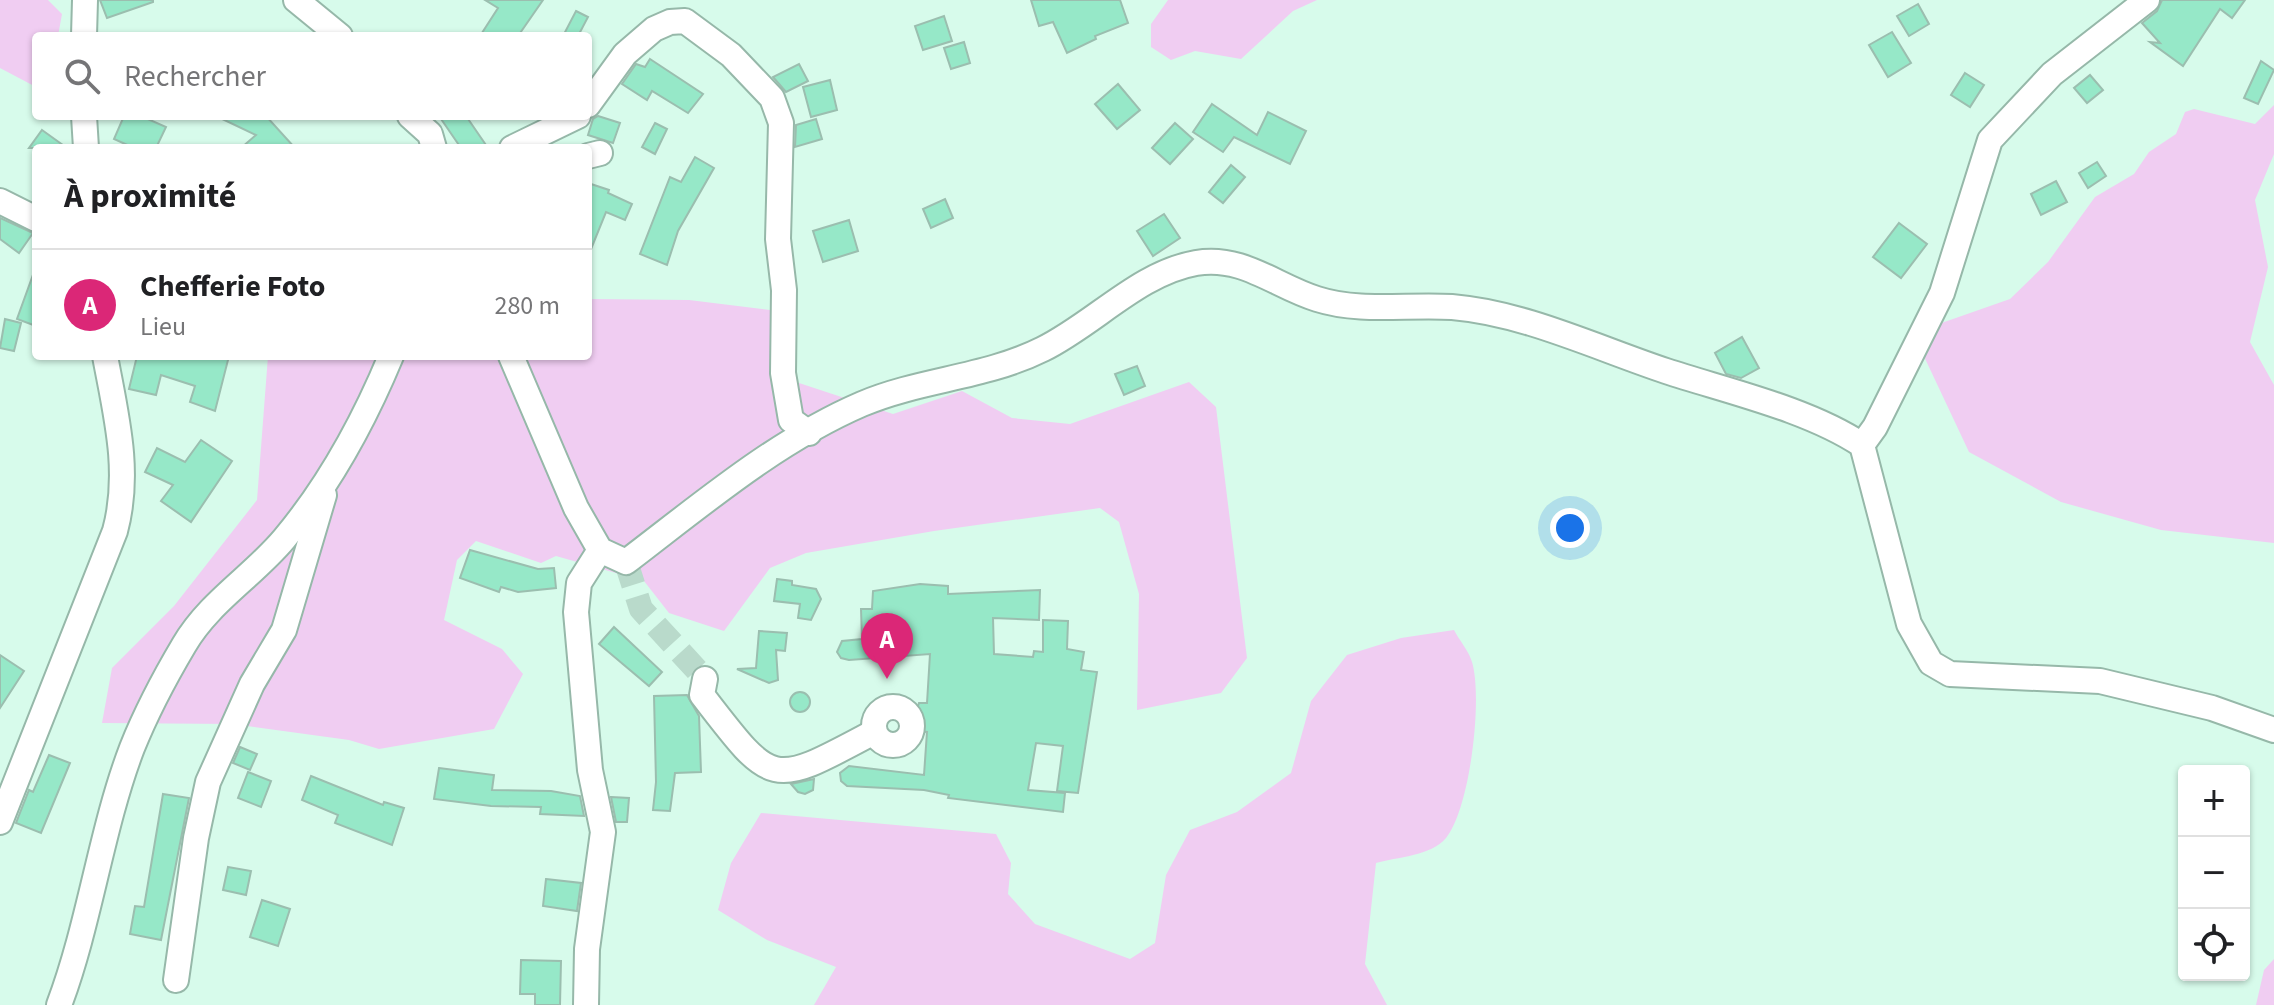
<!DOCTYPE html>
<html lang="fr">
<meta charset="utf-8">
<style>
:root{--surface:#fff;--page:#f6f6f6;--text:#202124;--muted:#757577;--line:#e0e0e0;--accent:#db2777}
body{margin:0;font-family:"Source Sans 3",sans-serif;background:var(--page);color:var(--text)}
.controls{position:absolute;right:24px;bottom:24px;display:grid;overflow:hidden;border-radius:8px;box-shadow:0 2px 6px #0004}
.controls button{width:72px;height:72px;display:grid;place-items:center;padding:0;border:0;border-bottom:2px solid var(--line);background:var(--surface);color:var(--text);font:40px sans-serif}
.you{position:absolute;left:1570px;top:528px;width:28px;height:28px;margin:-20px;border:6px solid #fff;border-radius:50%;background:#1a73e8;box-shadow:0 0 0 12px #1a73e833}
.badge{display:grid;place-items:center;width:52px;height:52px;border-radius:50%;background:var(--accent);color:#fff;font-size:26px;font-weight:700}
.pin{position:absolute;translate:-50% -66px;filter:drop-shadow(0 2px 4px #0008)}
.pin::after{content:'';position:absolute;top:42px;width:28px;height:24px;background:inherit;clip-path:polygon(0 0,100% 0,50% 100%)}
.list{margin:0;padding:0;list-style:none}
h2{display:flex;justify-content:space-between;align-items:center;height:104px;margin:0;padding:0 32px;font-size:34px}
h2 small{font-size:26px;font-weight:400;color:var(--muted)}
.list li{display:grid;grid-template-columns:52px 1fr auto;gap:24px;align-items:center;box-sizing:border-box;height:112px;padding:0 32px;border-top:2px solid var(--line)}
.list b{display:block;font-size:30px;white-space:nowrap}
.list p{margin:0;font-size:26px;white-space:nowrap;color:var(--muted)}
.list em{font-size:26px;font-style:normal;color:var(--muted)}
.icon{flex:none;width:44px;height:44px;fill:none;stroke:currentColor;stroke-width:2;stroke-linecap:round;stroke-linejoin:round}
.map{position:relative;flex:none;width:2274px;height:1005px;overflow:hidden}
.search{position:absolute;background:var(--surface);box-shadow:0 2px 6px #0004;left:32px;top:32px;width:560px;height:88px;display:flex;align-items:center;gap:20px;box-sizing:border-box;padding:0 28px;border-radius:8px;color:var(--muted);font-size:30px}
.panel{position:absolute;background:var(--surface);box-shadow:0 2px 6px #0004;left:32px;top:144px;width:560px;height:216px;border-radius:8px}
.map>svg:first-child{display:block}
.green{fill:#f0cdf2}
.building{fill:#96e8c8;stroke:#9bbeaf;stroke-width:2}
.lines{fill:none;stroke-linecap:round;stroke-linejoin:round}
.minor-tunnel{stroke:#b9dacb;stroke-width:24;stroke-dasharray:24 12;stroke-linecap:butt}
.minor-casing{stroke:#96b8a9;stroke-width:28}
.minor{stroke:#fff;stroke-width:24}
</style>
<div class="map">
<svg width="2274" height="1005" viewBox="0 0 2274 1005">
<rect width="100%" height="100%" fill="#d7fbeb"/>
<g class="green">
<path d="M0,0H48L62,14L58,36H36V87L0,68Z"/>
<path d="M1168,0H1317L1293,11L1241,59L1195,51L1171,60L1151,47V24Z"/>
<path d="M2274,105V154L2255,200L2268,267L2250,342L2274,385V543L2161,530L2061,502L1969,452L1913,333L2010,299L2048,262L2095,197L2134,174L2149,152L2176,134L2185,112L2194,109L2255,124Z"/>
<path d="M588,299L689,300L786,312L793,381L893,414L962,391L1012,418L1070,424L1189,382L1216,407L1247,658L1221,693L1137,710L1139,594L1119,522L1100,508L934,531L806,553L770,568L724,631L669,613L644,581L556,556L541,563L476,541L457,560L444,620L502,649L523,674L494,729L379,749L349,740L233,724L102,723L112,668L174,606L257,500L268,356H588Z"/>
<path d="M1454,630C1459,640 1469,651 1472,662C1483,698 1470,809 1446,838C1431,856 1397,857 1376,863L1365,964L1387,1005H814L836,967L767,940L718,910L731,863L761,813L996,834L1011,863L1008,894L1035,924L1130,959L1155,943L1166,875L1190,830L1237,812L1291,773L1311,701L1347,655L1401,638Z"/>
<path d="M2274,959V1005H2256L2264,970Z"/>
</g>
<g class="building">
<path d="M100,0H153V2L107,18Z"/>
<path d="M485,0H543L518,36H480L498,8Z"/>
<path d="M1031,0H1120L1128,23L1095,36L1096,39L1067,53L1053,22L1039,26Z"/>
<path d="M2162,0H2245L2232,18L2220,9L2183,66L2150,42L2160,43L2142,23L2157,11Z"/>
<path d="M1918,4L1929,24L1909,36L1897,16Z"/>
<path d="M576,11L588,17L578,36H563Z"/>
<path d="M944,16L952,41L923,50L915,26Z"/>
<path d="M1892,32L1911,63L1888,77L1869,45Z"/>
<path d="M964,42L970,63L951,69L944,48Z"/>
<path d="M650,59L703,94L688,113L652,91L647,100L622,84L636,64L645,67Z"/>
<path d="M2261,61L2274,70L2258,104L2244,98Z"/>
<path d="M799,64L808,81L786,92L773,77Z"/>
<path d="M1965,73L1984,85L1970,107L1951,95Z"/>
<path d="M2090,75L2103,90L2087,103L2074,88Z"/>
<path d="M830,80L837,110L811,117L803,87Z"/>
<path d="M1118,84L1140,110L1117,129L1095,104Z"/>
<path d="M1212,104L1257,135L1268,112L1306,131L1290,164L1234,137L1223,152L1193,132Z"/>
<path d="M124,116H141L166,127L156,148H134L114,139Z"/>
<path d="M216,116H266L295,148H241L256,135Z"/>
<path d="M439,116H466L488,148H461Z"/>
<path d="M598,116L620,123L613,143L588,135L593,119Z"/>
<path d="M816,119L822,139L795,147L796,125Z"/>
<path d="M655,123L667,129L655,154L642,147Z"/>
<path d="M1175,123L1193,139L1170,164L1152,148Z"/>
<path d="M42,130L67,148H29Z"/>
<path d="M695,157L714,168L678,231L667,265L640,254L670,177L681,182Z"/>
<path d="M2097,162L2106,176L2088,188L2079,173Z"/>
<path d="M1231,165L1245,177L1223,203L1209,192Z"/>
<path d="M2056,181L2067,202L2041,215L2031,194Z"/>
<path d="M588,183L609,190L608,193L632,204L625,220L606,212L589,254Z"/>
<path d="M945,199L953,218L931,228L923,209Z"/>
<path d="M1164,214L1180,238L1153,256L1137,231Z"/>
<path d="M0,218L33,233L19,253L0,239Z"/>
<path d="M849,220L858,251L823,262L813,231Z"/>
<path d="M1899,223L1927,244L1901,278L1873,257Z"/>
<path d="M34,272H36V326L17,319Z"/>
<path d="M5,319L21,323L14,351L0,348Z"/>
<path d="M1742,337L1759,368L1741,378L1726,374L1715,353Z"/>
<path d="M137,356H229L215,411L190,402L195,386L161,375L156,395L129,389Z"/>
<path d="M1137,366L1145,386L1124,395L1115,374Z"/>
<path d="M201,440L232,461L191,522L161,501L173,485L145,472L157,448L185,462Z"/>
<path d="M470,550L538,569L554,568L556,588L518,592L501,587L499,592L460,578Z"/>
<path d="M777,579L792,581V585L816,589L821,599L811,620L798,618L800,604L774,601Z"/>
<path d="M920,584L948,586V594L1040,590L1039,620L993,618L994,654L1033,657L1034,651L1043,652V620L1068,621L1067,649L1084,652L1081,670L1097,672L1078,793L1057,791L1063,746L1036,743L1028,790L1065,793L1063,812L948,798L949,795L924,790L847,786L841,781L840,773L849,766L924,775L927,732L917,731L914,718L919,703H927L930,654L849,660L841,658L837,652L842,641L862,639L861,609H872L873,591Z"/>
<path d="M614,627L662,672L649,686L599,644Z"/>
<path d="M759,631L787,633L785,651L776,650L778,680L769,683L737,669L756,668Z"/>
<path d="M0,655L24,671L0,708Z"/>
<circle cx="800" cy="702" r="10"/>
<path d="M687,695L699,716L701,772L675,773L670,811L653,810L656,782L654,696Z"/>
<path d="M240,747L257,754L250,770L233,763Z"/>
<path d="M49,755L70,763L41,833L16,823L29,790L33,792Z"/>
<path d="M439,768L494,775L492,790L551,791L580,796L584,816L540,814L541,807L491,806L434,799Z"/>
<path d="M248,772L271,781L261,807L238,798Z"/>
<path d="M311,776L383,805L384,802L404,808L392,845L335,823L338,815L302,800Z"/>
<path d="M814,779L813,790L805,794L798,792L791,784Z"/>
<path d="M163,794L189,798L161,940L130,934L135,906L144,907Z"/>
<path d="M611,797L629,798L627,822H616Z"/>
<path d="M228,867L251,871L246,895L223,890Z"/>
<path d="M546,879L581,883L577,911L543,906Z"/>
<path d="M262,900L290,909L278,946L250,937Z"/>
<path d="M521,960L561,961L560,1005H535V994H520Z"/>
</g>
<g class="lines">
<path class="minor-tunnel" d="M626,562L641,609L705,679"/>
<defs>
<g id="minor">
<path d="M296,0L340,36"/>
<path d="M84,36L85,0"/>
<path d="M588,105L625,54L654,29L670,22L685,21L731,55L772,98L781,123L778,239L784,290L783,373L791,420L809,433"/>
<path d="M84,116L86,148"/>
<path d="M410,116L430,134L434,148"/>
<path d="M512,148L578,116"/>
<path d="M588,156L600,153"/>
<path d="M0,201L36,219"/>
<path d="M511,356L576,508L600,550L626,562C701,505 776,441 862,404C921,379 985,378 1043,349C1094,324 1139,273 1196,263C1243,255 1275,286 1317,299C1361,313 1406,304 1452,307C1524,313 1597,348 1666,371C1727,391 1808,409 1862,445L1909,624L1931,663L1950,674L2100,681L2212,708L2274,730"/>
<path d="M1862,445L1875,427L1942,293L1990,140L2052,74L2147,0"/>
<path d="M705,679L702,695C774,789 771,787 874,732"/>
<circle cx="893" cy="726" r="19"/>
<path d="M0,822L115,531C131,472 116,415 105,356"/>
<path d="M176,980L196,838L208,782L252,684L284,630L324,495"/>
<path d="M59,1005C90,923 101,829 132,748C146,713 165,677 184,645C209,602 253,576 284,539C330,484 364,421 391,356"/>
<path d="M586,1005L587,949L603,832L590,770L576,612L579,583L600,550"/>
</g>
</defs>
<use href="#minor" class="minor-casing"/>
<use href="#minor" class="minor"/>
</g>
</svg>
<div class="controls">
<button>+</button>
<button>−</button>
<button><svg class="icon" aria-label="locate" viewBox="0 0 24 24"><circle cx="12" cy="12" r="6"/><path d="M12 2v4M12 18v4M2 12h4M18 12h4"/></svg></button>
</div>
<div class="you"></div>
<div class="pin badge" style="left:887px;top:679px">A</div>
<div class="search"><svg class="icon" aria-label="search" viewBox="0 0 24 24"><circle cx="10" cy="10" r="6"/><path d="M15 15l6 6"/></svg>Rechercher</div>
<section class="panel">
<h2>À proximité<small></small></h2>
<ul class="list">
<li><span class="badge">A</span><div><b>Chefferie Foto</b><p>Lieu</p></div><em>280 m</em></li>
</ul>
</section>
</div>
